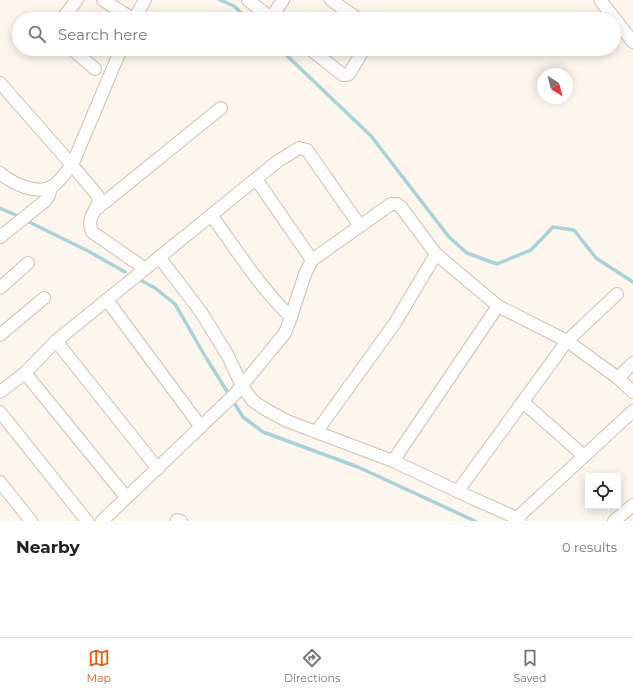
<!DOCTYPE html>
<style>
:root{--surface:#fff;--page:#f2f2f2;--text:#222;--muted:#767676;--line:#e0e0e0;--accent:#ea580c}
body{margin:0;font-family:Montserrat,sans-serif;background:var(--page);color:var(--text)}
.controls{position:absolute;right:12px;bottom:12px;display:grid;overflow:hidden;border-radius:4px;box-shadow:0 2px 10px #0003}
.controls button{width:36px;height:36px;display:grid;place-items:center;padding:0;border:0;border-bottom:1px solid var(--line);background:var(--surface);color:var(--text);font:20px sans-serif}
.compass{position:absolute;left:537px;top:68px;width:36px;height:36px;border-radius:50%;background:var(--surface);box-shadow:0 2px 10px #0003;rotate:144deg}
.list{margin:0;padding:0;list-style:none}
h2{display:flex;justify-content:space-between;align-items:center;height:52px;margin:0;padding:0 16px;font-size:17px}
h2 small{font-size:13px;font-weight:400;color:var(--muted)}
.icon{flex:none;width:22px;height:22px;fill:none;stroke:currentColor;stroke-width:2;stroke-linecap:round;stroke-linejoin:round}
.map{position:relative;flex:none;width:633px;height:521px;overflow:hidden}
.search{position:absolute;background:var(--surface);box-shadow:0 2px 10px #0003;left:12px;right:12px;top:12px;height:44px;display:flex;align-items:center;gap:10px;box-sizing:border-box;padding:0 14px;border-radius:22px;color:var(--muted);font-size:15px}
.sheet{height:116px;background:var(--surface)}
nav{display:flex;justify-content:space-around;align-items:center;box-sizing:border-box;height:56px;border-top:1px solid var(--line);background:var(--surface);font-size:11px;color:var(--muted)}
nav a{display:grid;justify-items:center;gap:2px}
nav .on{color:var(--accent)}
.map>svg:first-child{display:block}
.lines{fill:none;stroke-linecap:round;stroke-linejoin:round}
.stream{stroke:#a5d3da;stroke-width:3.5}
.minor-casing{stroke:#d1beb0;stroke-width:14}
.minor{stroke:#fff;stroke-width:12}
</style>
<div class="map">
<svg width="633" height="521" viewBox="0 0 633 521">
<rect width="100%" height="100%" fill="#fdf6ec"/>
<g class="lines">
<g class="stream">
<path d="M220,0L234,6L248,19"/>
<path d="M280,49L371,136L449,237L467,253L497,264L531,250L553,227L574,230L596,258L633,282"/>
<path d="M0,208L20,217"/>
<path d="M25,220L88,251L125,272"/>
<path d="M142,281L155,288L175,304L205,356L243,417L263,432L358,467L475,521"/>
</g>
<defs>
<g id="minor">
<path d="M103,0L133,19"/>
<path d="M248,0L272,19"/>
<path d="M331,0L358,19"/>
<path d="M600,0L633,42"/>
<path d="M271,18L283,0"/>
<path d="M62,19L77,0"/>
<path d="M134,19L145,0"/>
<path d="M72,49L95,69"/>
<path d="M121,49L72,165L98,196L99,200C96,212 86,218 92,232L144,268"/>
<path d="M310,49L343,75H346L349,74L364,49"/>
<path d="M0,83L72,165C66,172 60,181 53,186C37,196 12,183 0,173"/>
<path d="M256,179L312,260"/>
<path d="M95,210L221,108"/>
<path d="M211,215C237,250 260,288 291,317"/>
<path d="M0,237L45,201L49,195L51,187"/>
<path d="M159,257L201,312L228,356L242,386L253,401L263,408L287,421L393,461L474,499L517,518L520,521"/>
<path d="M0,288L28,263"/>
<path d="M107,300L201,427"/>
<path d="M0,335L44,298"/>
<path d="M56,341L158,469"/>
<path d="M25,373L126,497"/>
<path d="M618,378L633,363"/>
<path d="M0,392L25,373L56,341L278,161L299,148L307,150L360,226"/>
<path d="M523,402L584,456"/>
<path d="M0,412L87,521"/>
<path d="M317,431L395,323L436,254"/>
<path d="M393,461L498,306"/>
<path d="M0,482L31,521"/>
<path d="M458,491L567,341L617,294"/>
<path d="M517,518L633,411"/>
<path d="M177,520L181,521"/>
<path d="M102,521L235,394L285,333L291,317L305,274L312,260L391,204H397L401,207L436,254L498,306L567,341L618,378L633,392"/>
<path d="M614,521L633,505"/>
</g>
</defs>
<use href="#minor" class="minor-casing"/>
<use href="#minor" class="minor"/>
</g>
</svg>
<div class="controls">
<button><svg class="icon" aria-label="locate" viewBox="0 0 24 24"><circle cx="12" cy="12" r="6"/><path d="M12 2v4M12 18v4M2 12h4M18 12h4"/></svg></button>
</div>
<svg class="compass" viewBox="-18 -18 36 36"><path d="M0-13l5 13h-10z" fill="#e53935"/><path d="M0 13l5-13h-10z" fill="#767676"/></svg>
<div class="search"><svg class="icon" aria-label="search" viewBox="0 0 24 24"><circle cx="10" cy="10" r="6"/><path d="M15 15l6 6"/></svg>Search here</div>
</div>
<section class="sheet">
<h2>Nearby<small>0 results</small></h2>
<ul class="list">
</ul>
</section>
<nav>
<a class="on"><svg class="icon" aria-label="map" viewBox="0 0 24 24"><path d="M3 6l6-2 6 2 6-2v14l-6 2-6-2-6 2zM9 4v14M15 6v14"/></svg>Map</a>
<a><svg class="icon" aria-label="directions" viewBox="0 0 24 24"><path d="M12 3l9 9-9 9-9-9zM9 14v-3h6M13 9l2 2-2 2"/></svg>Directions</a>
<a><svg class="icon" aria-label="saved" viewBox="0 0 24 24"><path d="M7 4h10v16l-5-4-5 4z"/></svg>Saved</a>
</nav>
